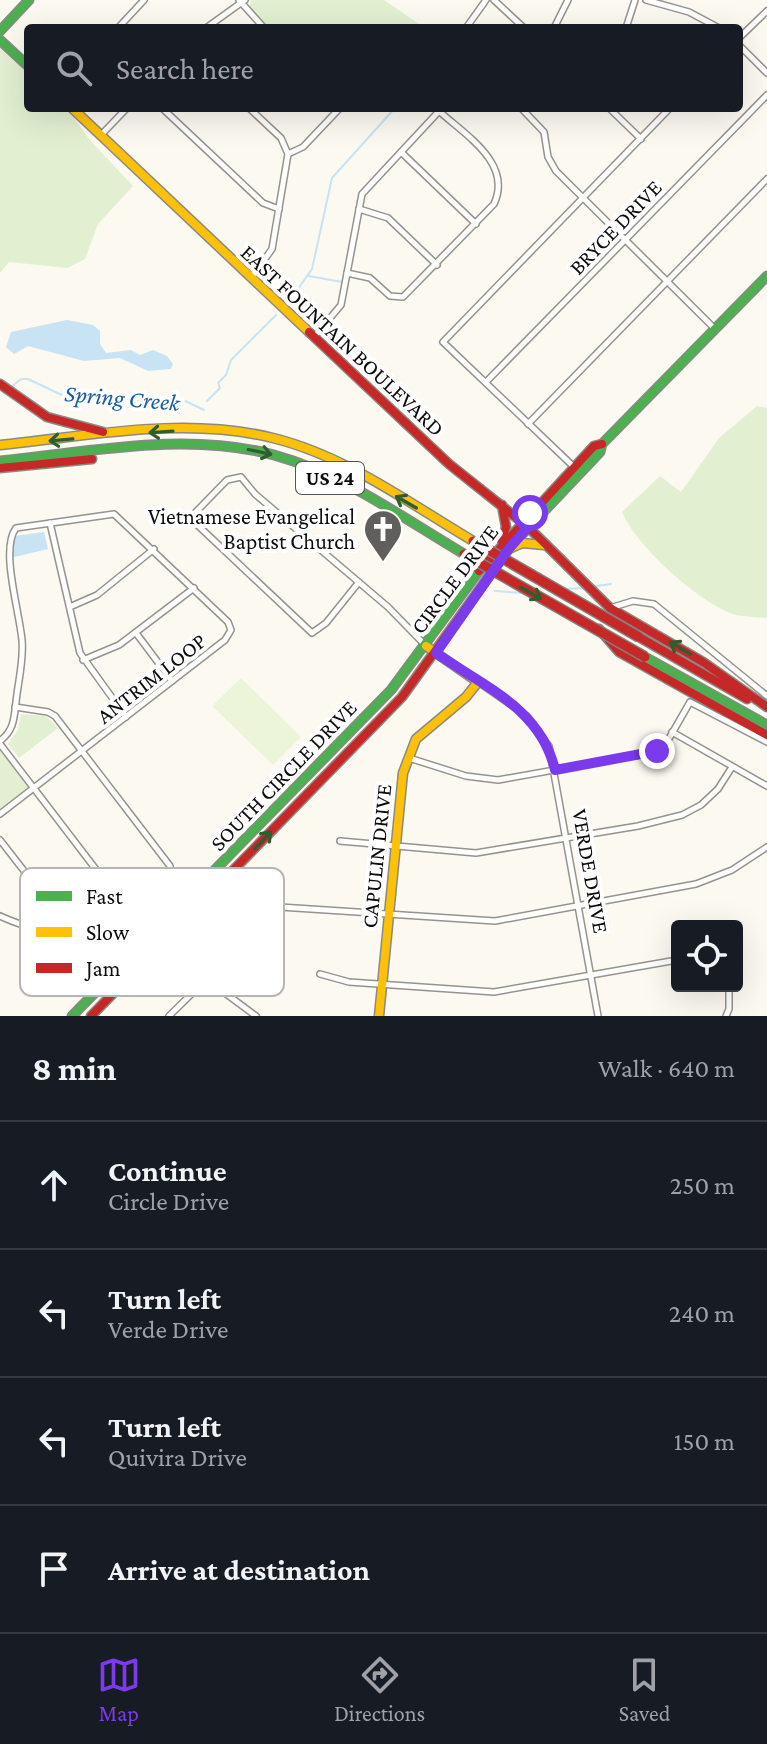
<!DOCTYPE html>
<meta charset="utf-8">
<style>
:root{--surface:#171b24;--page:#242831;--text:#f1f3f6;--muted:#9ea1a6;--line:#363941;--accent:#7c3aed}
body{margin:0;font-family:"Crimson Pro",serif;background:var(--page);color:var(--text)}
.controls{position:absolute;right:24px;bottom:24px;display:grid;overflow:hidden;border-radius:8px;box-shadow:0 8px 32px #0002}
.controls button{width:72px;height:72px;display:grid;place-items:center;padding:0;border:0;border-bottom:2px solid var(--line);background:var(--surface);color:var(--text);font:40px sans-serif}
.stop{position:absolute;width:24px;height:24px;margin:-18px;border:6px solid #7c3aed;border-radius:50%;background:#fff}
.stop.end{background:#7c3aed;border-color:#fff;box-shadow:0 2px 8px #0008}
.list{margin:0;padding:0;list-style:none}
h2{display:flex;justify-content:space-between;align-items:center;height:104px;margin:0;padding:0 32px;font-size:34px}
h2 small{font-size:26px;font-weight:400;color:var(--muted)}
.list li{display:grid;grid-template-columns:52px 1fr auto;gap:24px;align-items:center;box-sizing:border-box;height:128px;padding:0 32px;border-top:2px solid var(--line)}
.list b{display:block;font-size:30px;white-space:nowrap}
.list p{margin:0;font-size:26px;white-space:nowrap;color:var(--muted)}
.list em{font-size:26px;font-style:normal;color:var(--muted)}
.icon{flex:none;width:44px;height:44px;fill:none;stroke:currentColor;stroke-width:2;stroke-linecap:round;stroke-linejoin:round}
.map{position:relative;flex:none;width:767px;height:1016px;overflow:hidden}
.search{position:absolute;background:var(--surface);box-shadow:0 8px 32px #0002;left:24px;right:24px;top:24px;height:88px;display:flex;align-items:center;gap:20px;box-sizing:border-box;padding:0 28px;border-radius:8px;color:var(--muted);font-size:30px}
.sheet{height:616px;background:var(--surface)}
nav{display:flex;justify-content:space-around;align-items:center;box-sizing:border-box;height:112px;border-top:2px solid var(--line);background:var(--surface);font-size:22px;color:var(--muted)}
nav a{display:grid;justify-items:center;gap:4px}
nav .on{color:var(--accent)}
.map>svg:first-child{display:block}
.green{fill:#e2f0d1}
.pitch{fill:#ecf4da}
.water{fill:#c8e3f4}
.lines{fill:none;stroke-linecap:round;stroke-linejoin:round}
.stream{stroke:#c8e3f4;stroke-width:2}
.street-casing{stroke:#94938f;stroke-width:8}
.fast-casing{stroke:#8a8985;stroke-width:11}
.slow-casing{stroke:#8a8985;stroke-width:11}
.jam-casing{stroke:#8a8985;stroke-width:11}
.street{stroke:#fefefd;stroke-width:5}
.fast{stroke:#4caf50;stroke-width:8}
.slow{stroke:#ffc107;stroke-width:8}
.jam{stroke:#c62828;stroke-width:8}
.jam-bridge-casing{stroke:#81807c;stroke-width:12;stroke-linecap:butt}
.jam-bridge{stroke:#c62828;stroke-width:9}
.oneway{stroke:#2c5e2e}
.route{stroke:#7c3aed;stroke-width:10}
.labels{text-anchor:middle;stroke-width:8;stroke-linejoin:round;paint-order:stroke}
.shield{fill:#fff;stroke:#555;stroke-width:2}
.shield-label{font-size:20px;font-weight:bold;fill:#0c0c0c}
.street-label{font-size:22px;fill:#0c0c0c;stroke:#fff}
.poi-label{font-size:22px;fill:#0c0c0c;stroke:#fff;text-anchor:end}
.water-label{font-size:24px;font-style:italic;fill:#185d9b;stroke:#fff}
.key{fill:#fff;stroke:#b6b6b6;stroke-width:2}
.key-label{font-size:22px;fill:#0c0c0c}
</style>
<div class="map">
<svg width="767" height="1016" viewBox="0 0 767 1016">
<rect width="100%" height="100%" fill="#fbf9f0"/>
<g class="green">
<path d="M251,0H384L425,28H269L249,7Z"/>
<path d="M5,44L28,66V108H67L89,139L133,186L98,224L85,259L67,268L9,262L0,273V48Z"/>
<path d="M757,406L767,408V618C757,617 745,617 736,615C700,604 636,546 622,512L660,476L681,492L719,438Z"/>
<path d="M21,714L46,716L58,728L19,758L8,744L18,730Z"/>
<path d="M0,750L29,788L0,810Z"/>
</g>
<path class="pitch" d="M241,678L301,737L273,765L212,706Z"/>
<g class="water">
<path d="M67,320L93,325L100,331V344L106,353L131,350L140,355L153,350L167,356L173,364L171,369L148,371L120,358L84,361L28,346L14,354L6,347L11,332Z"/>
<path d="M44,532L48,549L10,558L9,546L15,536Z"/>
</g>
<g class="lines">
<g class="stream">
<path d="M309,276L342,282"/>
<path d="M291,299L312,269L332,178L395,108"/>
<path d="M10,388L21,379H28L66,397L156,402L179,398L204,410"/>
<path d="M207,401L220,388L218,383L226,375L231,360L276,315"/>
<path d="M589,587L611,584"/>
<path d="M565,589L583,588"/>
<path d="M495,591L523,593"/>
</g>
<defs>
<g id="street">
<path d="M239,0L264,28"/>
<path d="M494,0L524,28"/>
<path d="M646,0L689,12L719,28"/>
<path d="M118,28L144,0"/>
<path d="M206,28L245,0"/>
<path d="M466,28L486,0"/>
<path d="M554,28L568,0"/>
<path d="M626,28L635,0"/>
<path d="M739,38L767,11"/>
<path d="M739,45L767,73"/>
<path d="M162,108L263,203L279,209"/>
<path d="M249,108L281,138L288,154L272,249L251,278"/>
<path d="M521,108L544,132L548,157L556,171L715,329"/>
<path d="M609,108L641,139"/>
<path d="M101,135L127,108"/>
<path d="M401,152L476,224"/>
<path d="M288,154L303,147L340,108"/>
<path d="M359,209L388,218L437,265"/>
<path d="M347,273L370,278L390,296L403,297L494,204C513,163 465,135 439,111"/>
<path d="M315,336L341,305L362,194L442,108"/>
<path d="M486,382L767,95"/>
<path d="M528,424L767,179"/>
<path d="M574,467L443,342L670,108"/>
<path d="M50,523L80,653L126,717"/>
<path d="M359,582L326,623L312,633L190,518L227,480L241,477L255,494L388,607L426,646"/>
<path d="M72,606L97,595L154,549"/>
<path d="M610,608L633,601L654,604L767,696"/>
<path d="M136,633L172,681"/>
<path d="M83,660L119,645L194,588"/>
<path d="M478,682L527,716L549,746L598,1016"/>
<path d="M15,707L48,712L55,716L170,866V879L138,909"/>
<path d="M672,732L767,786"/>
<path d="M0,741C14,730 14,719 16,702C18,682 24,660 22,640C19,609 0,549 16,528L114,514L228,622L231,630L225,640L0,814"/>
<path d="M0,744L114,893L166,939"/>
<path d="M409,758L466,776L498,780L650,753L667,742L690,702L767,742"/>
<path d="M0,840L67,926"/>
<path d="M340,841L476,853L638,826L682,815L701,805L718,789L732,767"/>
<path d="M111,888L138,909L225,993L256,1016"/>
<path d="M0,916C55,941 70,928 111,888"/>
<path d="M320,974L349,982L494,992L677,960"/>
<path d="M169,1016L280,907L495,921L696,884L732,870L767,847"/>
<path d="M726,1016L729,1009V986"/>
</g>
<g id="fast">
<path d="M0,31L29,0"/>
<path d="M0,40L28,66"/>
<path d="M0,461C89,452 186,431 274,455C343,474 403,518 464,554"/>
<path d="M492,572L511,546L600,452L602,444L767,276"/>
<path d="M645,657L767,725"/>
<path d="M72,1016L391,690L479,571"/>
</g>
<g id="slow">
<path d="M72,108L309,332"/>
<path d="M0,445C89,436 184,416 273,438C346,456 409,503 473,541"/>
<path d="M511,548L522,543L544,545"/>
<path d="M379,1016L403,773L416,739L466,697L478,682L426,646"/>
</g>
<g id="jam">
<path d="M309,332L449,464L528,527L610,608"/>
<path d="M0,384L47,417L103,432"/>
<path d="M0,468L92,459"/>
<path d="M502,505L506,527L502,541"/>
<path d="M479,571L594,446L602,444"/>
<path d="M610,608L703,662L767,707"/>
<path d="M599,629L619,652L767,735"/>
<path d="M639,637L747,699"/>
<path d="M91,1016L402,697L492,572"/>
</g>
</defs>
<use href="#street" class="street-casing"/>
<use href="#fast" class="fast-casing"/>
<use href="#slow" class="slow-casing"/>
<use href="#jam" class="jam-casing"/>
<use href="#street" class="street"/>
<use href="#fast" class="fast"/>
<use href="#slow" class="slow"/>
<use href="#jam" class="jam"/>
<defs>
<g id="jam-bridge">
<path d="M473,541L639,637"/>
<path d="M464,554L645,657"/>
</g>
</defs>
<use href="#jam-bridge" class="jam-bridge-casing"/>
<use href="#jam-bridge" class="jam-bridge"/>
</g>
<defs><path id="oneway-shaft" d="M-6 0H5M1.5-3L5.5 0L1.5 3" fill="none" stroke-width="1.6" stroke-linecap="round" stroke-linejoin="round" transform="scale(2)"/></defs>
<g class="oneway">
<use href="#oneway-shaft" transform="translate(161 432) rotate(176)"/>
<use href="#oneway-shaft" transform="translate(61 440) rotate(175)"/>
<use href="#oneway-shaft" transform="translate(260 452) rotate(12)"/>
<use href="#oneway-shaft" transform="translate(406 502) rotate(-150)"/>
<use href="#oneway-shaft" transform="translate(531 593) rotate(30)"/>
<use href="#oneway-shaft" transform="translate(680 648) rotate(-149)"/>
<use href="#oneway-shaft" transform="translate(263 840) rotate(-46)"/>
</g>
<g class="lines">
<path class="route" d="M530,513L521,522L528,527L507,551L436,653C485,687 541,709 555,770L657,751"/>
</g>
<defs>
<symbol id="church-pin" viewBox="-11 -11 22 30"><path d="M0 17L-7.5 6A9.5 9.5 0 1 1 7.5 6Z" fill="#605f5c" stroke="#fff"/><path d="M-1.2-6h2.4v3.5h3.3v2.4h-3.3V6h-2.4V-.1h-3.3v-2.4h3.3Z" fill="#fff"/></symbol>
</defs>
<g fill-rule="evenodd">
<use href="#church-pin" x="361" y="507" width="44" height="60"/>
</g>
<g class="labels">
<rect class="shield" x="296" y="462" width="68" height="32" rx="6"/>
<g class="shield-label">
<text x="330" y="485">US 24</text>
</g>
<g class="street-label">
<text transform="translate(615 227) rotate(-46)" y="8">BRYCE DRIVE</text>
<text transform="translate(343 340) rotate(43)" y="8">EAST FOUNTAIN BOULEVARD</text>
<text transform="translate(454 579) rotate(-53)" y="8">CIRCLE DRIVE</text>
<text transform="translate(151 678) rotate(-38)" y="8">ANTRIM LOOP</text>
<text transform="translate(283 775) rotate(-46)" y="8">SOUTH CIRCLE DRIVE</text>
<text transform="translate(376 856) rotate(-84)" y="8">CAPULIN DRIVE</text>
<text transform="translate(591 871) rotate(80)" y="8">VERDE DRIVE</text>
</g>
<g class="poi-label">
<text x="355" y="524">Vietnamese Evangelical<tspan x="355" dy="25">Baptist Church</tspan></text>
</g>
<g class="water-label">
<text transform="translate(122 398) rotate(5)" y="8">Spring Creek</text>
</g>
</g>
<rect x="20" y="868" width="264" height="128" rx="12" class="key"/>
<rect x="36" y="891" width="36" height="10" fill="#4caf50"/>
<rect x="36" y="927" width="36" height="10" fill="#ffc107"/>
<rect x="36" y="963" width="36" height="10" fill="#c62828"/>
<g class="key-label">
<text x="86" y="904">Fast</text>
<text x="86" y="940">Slow</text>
<text x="86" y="976">Jam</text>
</g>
</svg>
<div class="controls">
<button><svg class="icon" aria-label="locate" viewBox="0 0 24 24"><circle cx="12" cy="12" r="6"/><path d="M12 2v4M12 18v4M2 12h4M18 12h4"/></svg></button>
</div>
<div class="stop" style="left:530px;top:513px"></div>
<div class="stop end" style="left:657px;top:751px"></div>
<div class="search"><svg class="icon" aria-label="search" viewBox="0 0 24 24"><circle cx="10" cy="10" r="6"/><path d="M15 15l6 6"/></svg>Search here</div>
</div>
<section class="sheet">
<h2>8 min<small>Walk · 640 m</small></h2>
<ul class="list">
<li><svg class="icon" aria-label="ahead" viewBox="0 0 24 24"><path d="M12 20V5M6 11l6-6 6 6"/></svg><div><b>Continue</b><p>Circle Drive</p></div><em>250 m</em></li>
<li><svg class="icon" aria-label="left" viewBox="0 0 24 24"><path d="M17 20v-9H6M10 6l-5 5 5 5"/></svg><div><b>Turn left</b><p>Verde Drive</p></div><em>240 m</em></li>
<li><svg class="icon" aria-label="left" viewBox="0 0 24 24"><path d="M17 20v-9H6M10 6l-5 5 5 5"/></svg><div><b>Turn left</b><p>Quivira Drive</p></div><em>150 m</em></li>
<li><svg class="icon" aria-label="arrive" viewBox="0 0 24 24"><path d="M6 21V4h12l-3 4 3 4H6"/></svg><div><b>Arrive at destination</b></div></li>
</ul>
</section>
<nav>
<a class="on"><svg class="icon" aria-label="map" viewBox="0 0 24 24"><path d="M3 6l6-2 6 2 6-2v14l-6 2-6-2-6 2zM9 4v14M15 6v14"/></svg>Map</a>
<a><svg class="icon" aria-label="directions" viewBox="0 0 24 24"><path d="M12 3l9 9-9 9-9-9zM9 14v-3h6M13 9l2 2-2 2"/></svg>Directions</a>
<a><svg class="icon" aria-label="saved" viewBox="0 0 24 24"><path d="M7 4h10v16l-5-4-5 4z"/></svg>Saved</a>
</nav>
